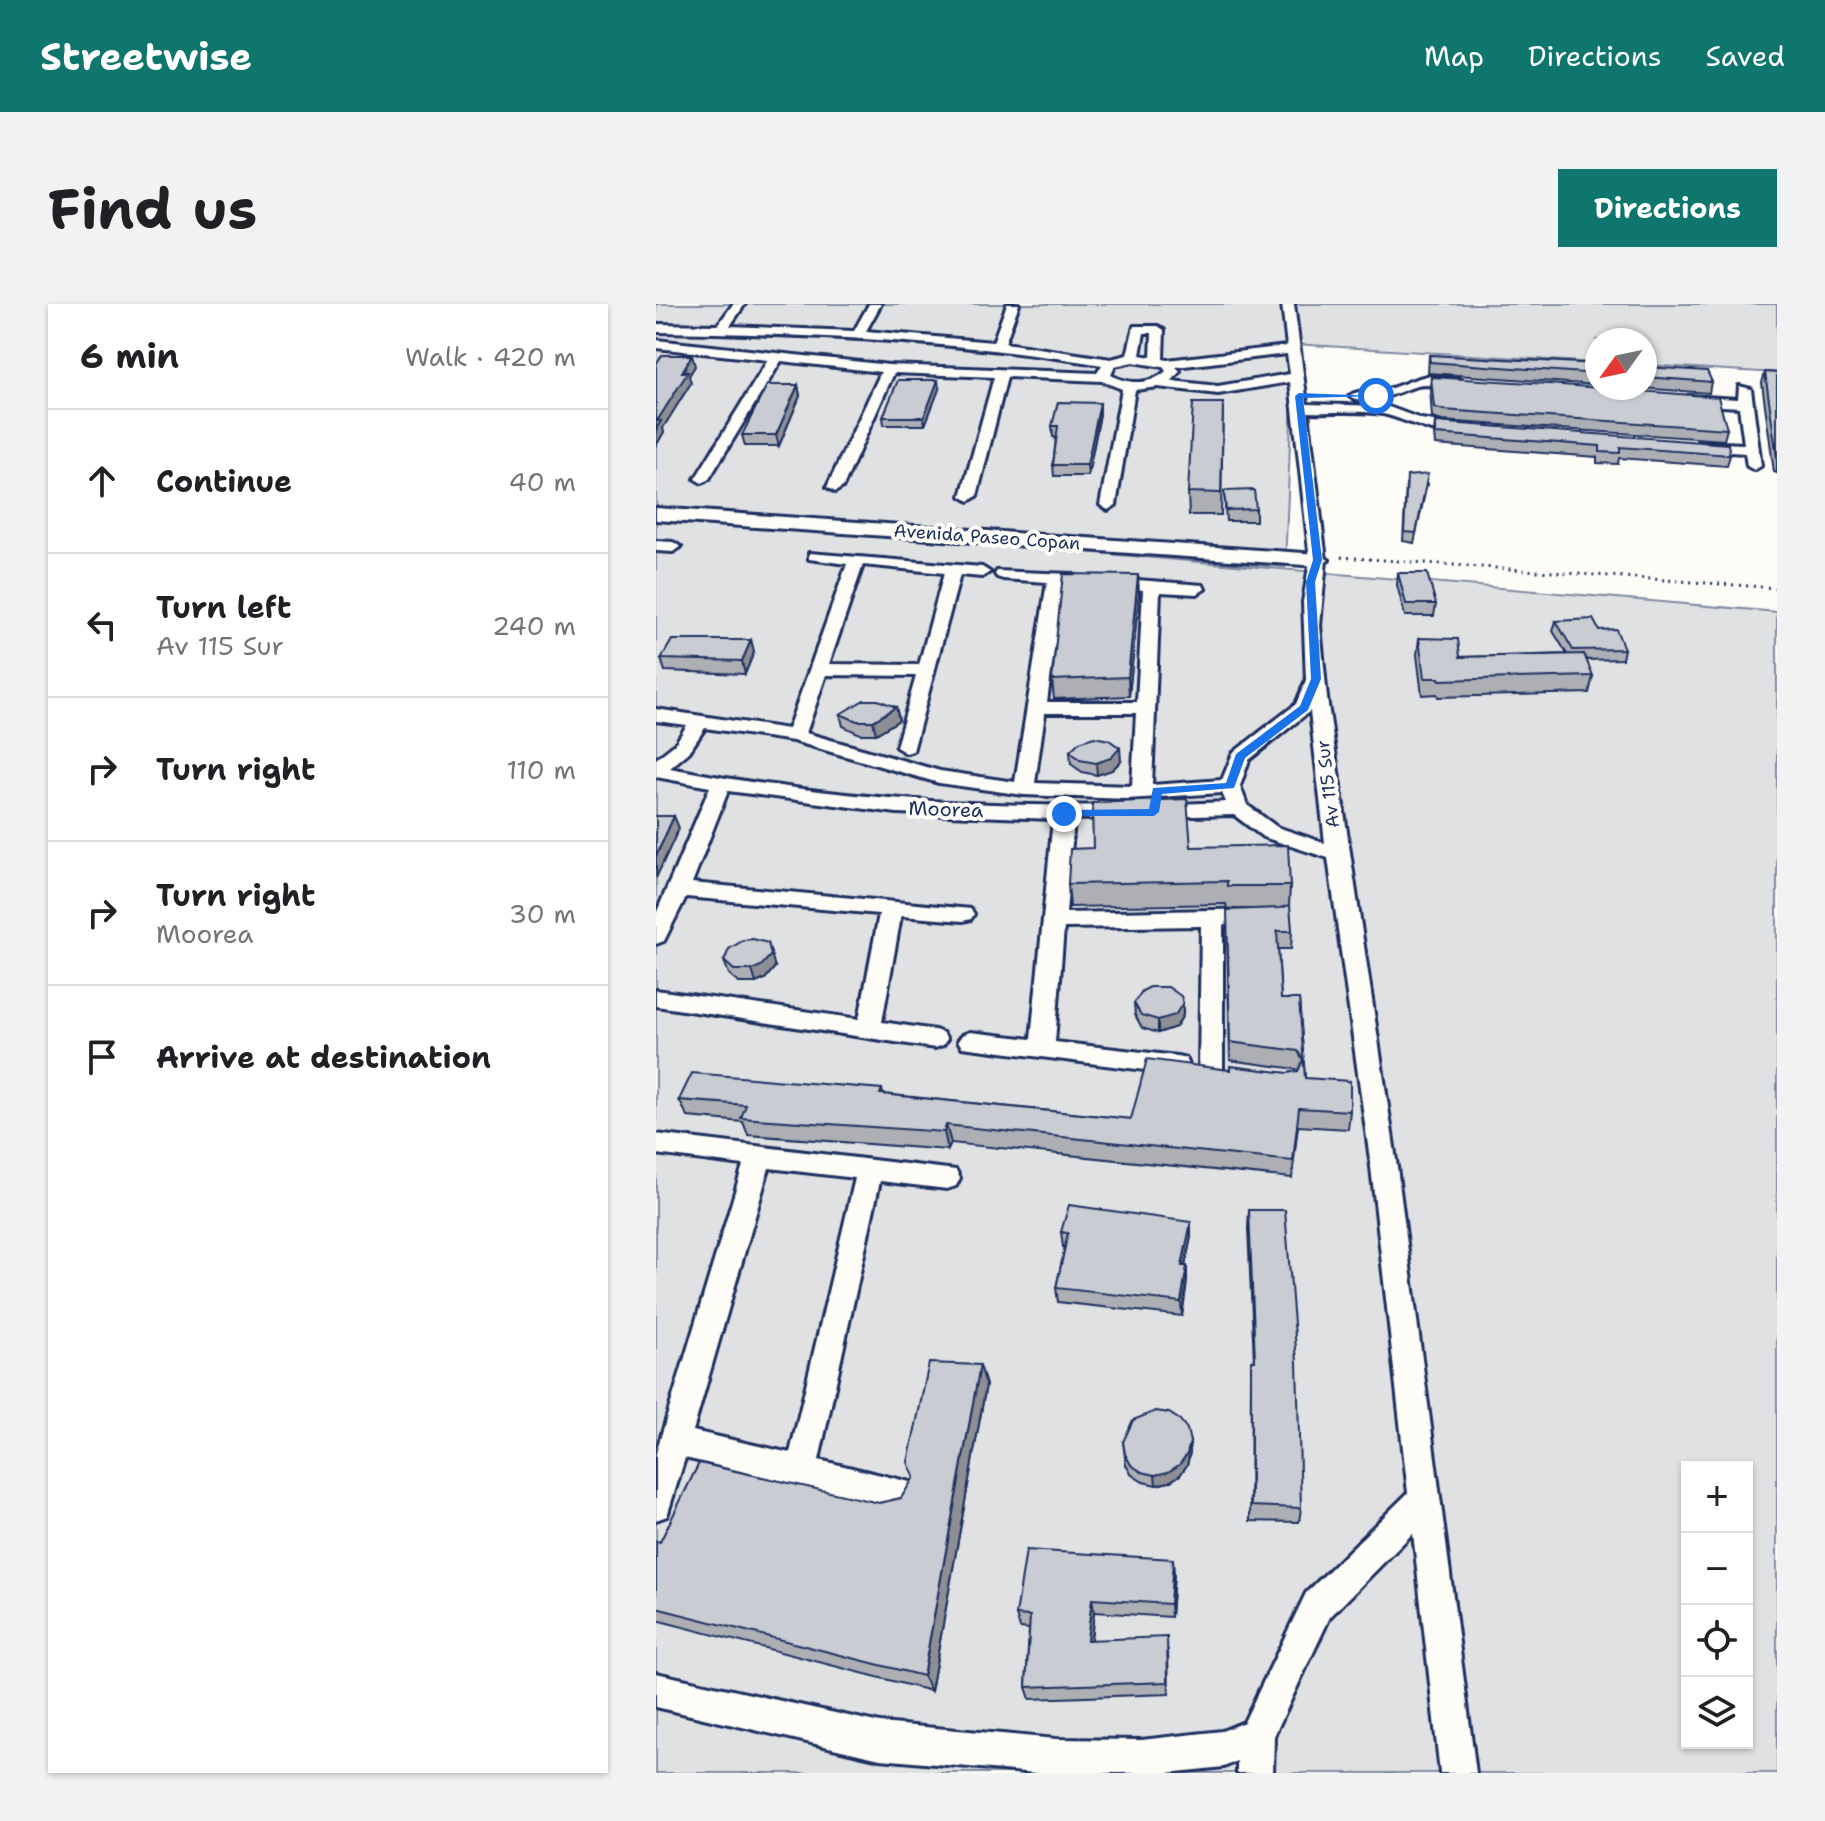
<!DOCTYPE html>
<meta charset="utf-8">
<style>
:root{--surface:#fff;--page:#f2f2f2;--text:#202124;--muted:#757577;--line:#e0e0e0;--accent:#0f766e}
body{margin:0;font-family:"Shantell Sans",sans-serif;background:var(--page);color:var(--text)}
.controls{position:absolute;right:24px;bottom:24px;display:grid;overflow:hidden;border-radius:0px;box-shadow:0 2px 6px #0004}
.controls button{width:72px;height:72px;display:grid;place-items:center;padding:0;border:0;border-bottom:2px solid var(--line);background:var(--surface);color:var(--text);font:40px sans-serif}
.compass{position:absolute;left:929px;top:24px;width:72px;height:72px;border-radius:50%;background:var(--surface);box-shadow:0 2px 6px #0004;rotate:237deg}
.stop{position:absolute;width:24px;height:24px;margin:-18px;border:6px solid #1a73e8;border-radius:50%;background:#fff}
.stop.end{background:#1a73e8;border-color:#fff;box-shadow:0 2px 8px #0008}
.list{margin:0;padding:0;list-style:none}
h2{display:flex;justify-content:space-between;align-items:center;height:104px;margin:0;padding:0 32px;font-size:34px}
h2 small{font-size:26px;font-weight:400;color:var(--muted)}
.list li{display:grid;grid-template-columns:52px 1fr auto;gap:24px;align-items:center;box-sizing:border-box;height:144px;padding:0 32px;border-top:2px solid var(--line)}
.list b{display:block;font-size:30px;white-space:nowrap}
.list p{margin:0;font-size:26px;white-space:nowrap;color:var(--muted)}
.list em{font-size:26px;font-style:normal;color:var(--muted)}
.icon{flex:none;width:44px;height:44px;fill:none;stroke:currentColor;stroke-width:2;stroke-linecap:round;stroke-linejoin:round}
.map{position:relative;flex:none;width:1121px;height:1469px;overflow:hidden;border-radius:0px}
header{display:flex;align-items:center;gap:48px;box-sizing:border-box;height:112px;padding:0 40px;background:var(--accent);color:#fff}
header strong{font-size:38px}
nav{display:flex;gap:44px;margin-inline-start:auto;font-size:28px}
.intro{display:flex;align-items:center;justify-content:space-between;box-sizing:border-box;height:192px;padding:0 48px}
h1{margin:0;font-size:56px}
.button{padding:20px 36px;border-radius:0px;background:var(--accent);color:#fff;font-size:28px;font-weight:700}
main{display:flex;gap:48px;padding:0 48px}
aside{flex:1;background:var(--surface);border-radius:0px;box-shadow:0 2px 6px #0004}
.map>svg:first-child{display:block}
.green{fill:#e0e1e3;stroke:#7e88a0;stroke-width:2;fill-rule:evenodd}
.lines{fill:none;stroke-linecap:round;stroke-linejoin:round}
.street-casing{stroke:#1b2f5e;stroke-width:6}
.secondary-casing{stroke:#1b2f5e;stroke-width:6}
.path{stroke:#1b2f5e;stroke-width:3;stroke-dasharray:2 5;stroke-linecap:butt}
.street{fill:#fdfcf7;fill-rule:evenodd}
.secondary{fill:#fdfcf7;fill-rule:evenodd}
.wall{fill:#adafb5;stroke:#1b2f5e;stroke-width:2}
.shaded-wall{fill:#8d8f94;stroke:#1b2f5e;stroke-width:2}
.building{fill:#c9ccd3;stroke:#1b2f5e;stroke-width:2}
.route{fill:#1a73e8}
.labels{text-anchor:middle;stroke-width:8;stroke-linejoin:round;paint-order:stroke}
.far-street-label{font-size:18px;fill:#1b2f5e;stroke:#fdfcf7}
.street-label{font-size:20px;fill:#1b2f5e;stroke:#fdfcf7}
</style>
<header>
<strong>Streetwise</strong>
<nav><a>Map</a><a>Directions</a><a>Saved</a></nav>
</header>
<div class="intro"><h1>Find us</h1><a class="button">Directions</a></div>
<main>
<aside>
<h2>6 min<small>Walk · 420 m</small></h2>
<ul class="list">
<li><svg class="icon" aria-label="ahead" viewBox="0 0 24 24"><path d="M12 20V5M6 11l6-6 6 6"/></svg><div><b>Continue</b></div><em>40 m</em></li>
<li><svg class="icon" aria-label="left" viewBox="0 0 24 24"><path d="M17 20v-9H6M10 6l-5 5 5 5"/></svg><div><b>Turn left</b><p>Av 115 Sur</p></div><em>240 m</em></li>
<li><svg class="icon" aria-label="right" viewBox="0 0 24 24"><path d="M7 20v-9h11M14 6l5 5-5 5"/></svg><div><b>Turn right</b></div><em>110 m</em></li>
<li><svg class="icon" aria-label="right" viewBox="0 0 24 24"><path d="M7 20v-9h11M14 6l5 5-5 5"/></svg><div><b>Turn right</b><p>Moorea</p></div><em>30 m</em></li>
<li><svg class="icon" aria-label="arrive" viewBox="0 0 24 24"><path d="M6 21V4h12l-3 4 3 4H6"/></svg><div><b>Arrive at destination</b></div></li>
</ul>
</aside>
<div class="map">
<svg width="1121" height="1469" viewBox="0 0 1121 1469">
<rect width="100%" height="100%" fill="#fdfcf7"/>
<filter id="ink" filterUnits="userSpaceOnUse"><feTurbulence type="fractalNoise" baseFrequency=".0125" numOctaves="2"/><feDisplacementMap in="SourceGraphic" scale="16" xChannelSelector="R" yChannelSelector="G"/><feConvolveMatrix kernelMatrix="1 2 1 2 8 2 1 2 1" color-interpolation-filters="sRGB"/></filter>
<g filter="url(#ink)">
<path class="green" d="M0,0H1121V69L989,61V36H941V59L638,40L629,263L119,221L1121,308V1469H0ZM1031,1163H1091V1439H1031Z"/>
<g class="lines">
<defs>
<g id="street">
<path d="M77,0H89L74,22L198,27L213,0H225L210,27L337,38L351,0H363L349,39L455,55L471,51L478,22H502L508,26L507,55L511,56L631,42L626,0H638L651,100L730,102L765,115L810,122L817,126C798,141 748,114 727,110C704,106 676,109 652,108L670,256L664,322L671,394L741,863L820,1469H784L757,1229L674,1313L618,1432L617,1469H581V1457L568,1463L511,1469H380L224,1455L0,1403V1369L224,1419L400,1435L485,1436L566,1427L588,1418L650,1289L752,1189L715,863L672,554L607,533L578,511L418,515L410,609L604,605L612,608L615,613L612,618L567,621V765L564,772L555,774L546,772L543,765L545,622L408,624L399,738L521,752L530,754L533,761L530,768L521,770L306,743L302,737L306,731L314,728L375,735L397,515L241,509L72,487L36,579L315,605L318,610L315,615L307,617L245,612L226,718L279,726L287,729L291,735L287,741L279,744L0,702V686L203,715L223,610L30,593L8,637L0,640V610L54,483L0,473V455L19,440L31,421L0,417V405L132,425L191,260L153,255V249L326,263L334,268L326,273L304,271L257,447L250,449L240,443L260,372L170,371L150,429L284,467L359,478L391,278L347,275L341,273L339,270L341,267L416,270L424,275L422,279H407L391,398H481L487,286L475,285L473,281L481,276L547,281L549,285L541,290L504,288L496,481L566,476L577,449L640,400L650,376L647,298L654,256L634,78L562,90L502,83L479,86L460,201L452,206L444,201L466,85L446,77L351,73L321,192L313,197L305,192L338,73L238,69L187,183L179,188L171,183L225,68L125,57L53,175L46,179L39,175L112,56L0,44V36L233,61L441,69L446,61C298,37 150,30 0,28V20L62,21ZM488,29H496L495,53L484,51ZM631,50L634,70L562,82L516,77L524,67L520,63ZM477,58L507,63L510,67C495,81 472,81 455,71L459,62ZM207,261L288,269L263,361L173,360ZM654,407L669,539L621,523L591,501L584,482L593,456ZM389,409H480L476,482L379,479ZM49,424L137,437L283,479L368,491L471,495L566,489L570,498C382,507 198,500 14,464L33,448Z"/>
<path d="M771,72L804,75L811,79C798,88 776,78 761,82C741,87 712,106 693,92C703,85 714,88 726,86C741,84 755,75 771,72Z"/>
<path d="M1083,82L1095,85L1105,162L1098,166L1091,162L1089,149L1043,146L1036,142L1043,138L1088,140L1083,103L1032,100L1025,96L1032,92L1082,95Z"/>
<path d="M0,237L17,238L25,243L17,248L0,247Z"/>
<path d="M0,830L300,866L304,874L300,882L291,885L224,877L163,1156L258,1179L263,1190L258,1201L247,1205L29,1154L11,1212L0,1216V1149L87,861L0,850ZM113,864L199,874L134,1149L37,1127Z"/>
</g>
<path id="secondary" d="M0,204L662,250L673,256L662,262L0,216Z"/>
</defs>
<use href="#street" class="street-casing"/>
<use href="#secondary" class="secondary-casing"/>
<path class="path" d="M685,253L1121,284"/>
<use href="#street" class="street"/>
<use href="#secondary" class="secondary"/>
</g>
<g class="wall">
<path d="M773,51L941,60V81L772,69Z"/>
<path d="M989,63L1055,78L1053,89L983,84H989Z"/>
<path d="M1109,68L1121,69V169L1118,168L1106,79Z"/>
<path d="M775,73L1071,125L1068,136L786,117L776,114L774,83Z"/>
<path d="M142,81L144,92L123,142H89L86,131Z"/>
<path d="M283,85L269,121H228L227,113Z"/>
<path d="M444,99V110L432,172H398L397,161L400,134L397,133L396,122Z"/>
<path d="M567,99L565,211H533L532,188Z"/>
<path d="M779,118L1074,151L1071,162L963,154L962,160L941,159V153L779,141L778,129Z"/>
<path d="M771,180L758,239L747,237L750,181Z"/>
<path d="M568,187L600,205V217H570Z"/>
<path d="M742,269L780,300L778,312H749L741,281Z"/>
<path d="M483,289L473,392L398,395L396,376Z"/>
<path d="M900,317L943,326L968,345L966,355L930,356L937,372L933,389L782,393L781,390L766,391L761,351L763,334L804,353L911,350L897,327Z"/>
<path d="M95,336L98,348L89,370L9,367L5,355Z"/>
<path d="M240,403L243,416L220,430H204L187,422L184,410Z"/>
<path d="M414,447L465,457L456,466L441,471L426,468L415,460Z"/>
<path d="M535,543L634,582L633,601L636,627L635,645H622L625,695H643L649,774L694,807L692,825L642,822L636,874L295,839L292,846L92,831L87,818L32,813L23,796L226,785L227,790L475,815L574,766L632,769L642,767L640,765L574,756L571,624L603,605H571L570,600L414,603L412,580Z"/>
<path d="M68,657L119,663L109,675L100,679H83L73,670Z"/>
<path d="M478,699L527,711L520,723L502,729L486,724L479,711Z"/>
<path d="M593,906L645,1204L643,1218L594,1217L595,1073V1057H598L592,924Z"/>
<path d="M405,928L535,933L529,962H531V977L526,1012L402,998L400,984L409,943H407Z"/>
<path d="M330,1081L275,1387L0,1316V1237L4,1238L223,1199L245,1194Z"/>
<path d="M467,1138L534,1148L531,1161L524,1171L513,1178L500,1181L487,1178L476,1171L470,1161Z"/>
<path d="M518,1269L515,1313L438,1308L435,1336L512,1346L513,1390L374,1395L370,1383L373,1325L364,1324L360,1311Z"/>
</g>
<g class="shaded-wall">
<path d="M36,51L39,62L33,72L35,79L7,124L8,128L0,142L1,117Z"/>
<path d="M282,76L283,85L269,121L268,113Z"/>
<path d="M142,81L144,92L123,142L120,131Z"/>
<path d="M444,99V110L432,172L431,161Z"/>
<path d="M482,271L483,289L473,392L472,373Z"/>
<path d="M95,336L98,348L89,370L86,357Z"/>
<path d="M240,403L243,416L220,430L217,417Z"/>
<path d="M464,444L465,457L456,466L441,471L440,459Z"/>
<path d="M18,512L23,524L0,574V552Z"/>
<path d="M112,639L119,663L109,675L100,679L96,666Z"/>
<path d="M527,699V711L520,723L502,729V716Z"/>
<path d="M290,821L295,839L292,846L288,828Z"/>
<path d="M535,918V933L526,976V962Z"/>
<path d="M531,962V977L526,1012L525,998Z"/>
<path d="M324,1061L330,1081L275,1387L267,1372Z"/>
<path d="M534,1138V1148L531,1161L524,1171L513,1178L500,1181L499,1171Z"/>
<path d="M517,1255L518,1269L515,1313L514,1300Z"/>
<path d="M436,1295L438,1308L433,1349L431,1336Z"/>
</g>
<g class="building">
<path d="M6,51H36L26,68H32L1,117H5L0,125V60Z"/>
<path d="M773,51L941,60V70L774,58Z"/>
<path d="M989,63L1051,67L1056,78L989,73Z"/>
<path d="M1109,68L1121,69V154Z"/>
<path d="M775,73L893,80L1062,93L1071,125L787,106L778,103Z"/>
<path d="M242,76H282L268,113H227Z"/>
<path d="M111,81H142L120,131H86Z"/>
<path d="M402,98L444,99L431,161H397L402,122H396Z"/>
<path d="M537,99H567L565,189L532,188Z"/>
<path d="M779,118L1072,140L1074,151L964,143V149L944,148V142L780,130Z"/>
<path d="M772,170L760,229L748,228L751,172Z"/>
<path d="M598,186L600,205L570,206L568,187Z"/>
<path d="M742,269H771L780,300H750Z"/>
<path d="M407,270L482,271L472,373L396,376Z"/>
<path d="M937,315L943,326L960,325L968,345L917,346L900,317Z"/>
<path d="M763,334L802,335L804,353L928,350L937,372L784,376L783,374H768Z"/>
<path d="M16,336H95L86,357L5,355Z"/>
<path d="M208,396H222L240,403L217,417H201L184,410Z"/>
<path d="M438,433L453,436L464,444L455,454L440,459L424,456L414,447L423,438Z"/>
<path d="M531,495L535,543L632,541L634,582H571V577L412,580L414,545L437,544L436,499Z"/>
<path d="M0,512H18L0,552Z"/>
<path d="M634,601L636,627H621L625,695H643L649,774L694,777V807L643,804L637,857L290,821L288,828L85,814L90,801L23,796L36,769L226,785L224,790L475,815L491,755L574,766V762L632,769L642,767L647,756L642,747L574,738L571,606L624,604Z"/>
<path d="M97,635L112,639L115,651L105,662L96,666H78L68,657L73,645L88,636Z"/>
<path d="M494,683H512L525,692L527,699L519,711L502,716L485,711L478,699L486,687Z"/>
<path d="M413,901L535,918L526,962H531L525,998L400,984L412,929L405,928Z"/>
<path d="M593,906H629L641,1058L645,1204L595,1202V1057H599Z"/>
<path d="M273,1059L324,1061L267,1372L0,1304V1237L4,1238L43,1159L223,1199L245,1194L258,1173L252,1158Z"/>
<path d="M500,1107L513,1109L524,1116L531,1125L534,1138L531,1150L523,1161L512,1168L499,1171L486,1168L475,1161L469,1150L467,1138L477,1116Z"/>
<path d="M370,1246L517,1255L514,1300L436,1295L431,1336L511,1333L512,1378L370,1383L374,1312L360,1311Z"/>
</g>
</g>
<path class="route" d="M643,89L723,92L647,94L666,256L659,278L665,375L652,406L589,454L578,484L506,490L503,508L498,512H404L403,510L408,506L493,505L497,484L570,479L580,450L644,402L655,375L650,278L657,256L639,92Z"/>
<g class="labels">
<g class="far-street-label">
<text transform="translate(331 233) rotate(4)" y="6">Avenida Paseo Copan</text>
<text transform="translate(672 480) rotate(-97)" y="6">Av 115 Sur</text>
</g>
<g class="street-label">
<text transform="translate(290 505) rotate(2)" y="7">Moorea</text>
</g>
</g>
</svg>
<div class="controls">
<button>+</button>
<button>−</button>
<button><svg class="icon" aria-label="locate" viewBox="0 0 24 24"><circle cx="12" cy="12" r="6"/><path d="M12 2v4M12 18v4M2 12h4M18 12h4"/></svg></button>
<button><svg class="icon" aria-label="layers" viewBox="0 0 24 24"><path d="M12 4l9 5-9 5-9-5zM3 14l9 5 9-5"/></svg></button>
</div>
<svg class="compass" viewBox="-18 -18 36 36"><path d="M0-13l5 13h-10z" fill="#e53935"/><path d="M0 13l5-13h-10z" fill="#757577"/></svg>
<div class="stop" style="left:720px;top:92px"></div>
<div class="stop end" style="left:408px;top:510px"></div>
</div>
</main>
